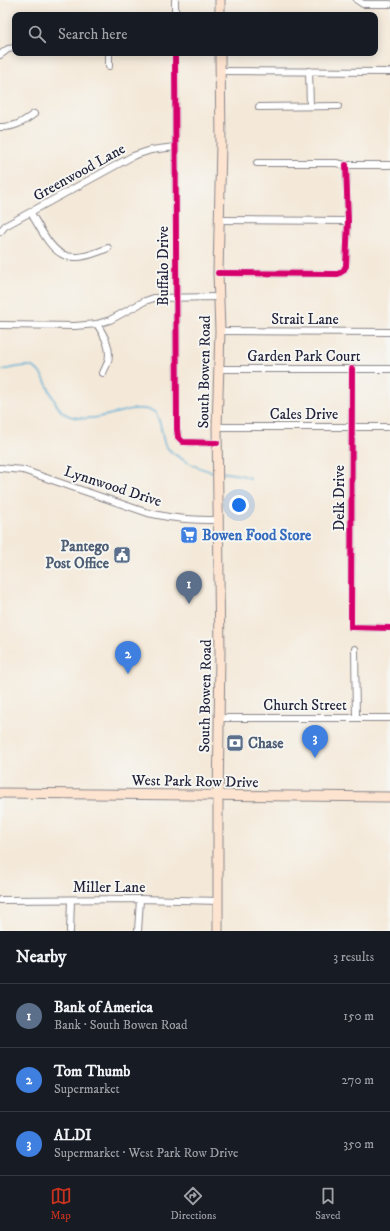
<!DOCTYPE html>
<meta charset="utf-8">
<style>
:root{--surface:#171b24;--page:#242831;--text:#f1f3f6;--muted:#9ea1a6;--line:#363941;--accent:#c8321e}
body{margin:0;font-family:"IM FELL DW Pica",serif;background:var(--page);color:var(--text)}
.you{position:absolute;left:239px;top:505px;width:14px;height:14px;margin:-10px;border:3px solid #fff;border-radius:50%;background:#1a73e8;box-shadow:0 0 0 6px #1a73e833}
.badge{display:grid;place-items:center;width:26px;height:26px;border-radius:50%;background:var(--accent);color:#fff;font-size:13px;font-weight:700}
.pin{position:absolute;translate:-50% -33px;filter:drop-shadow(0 1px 2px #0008)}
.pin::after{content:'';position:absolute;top:21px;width:14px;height:12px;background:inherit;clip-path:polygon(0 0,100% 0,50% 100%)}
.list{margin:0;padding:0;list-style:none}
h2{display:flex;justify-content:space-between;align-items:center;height:52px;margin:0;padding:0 16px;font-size:17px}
h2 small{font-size:13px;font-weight:400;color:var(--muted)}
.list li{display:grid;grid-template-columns:26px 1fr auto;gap:12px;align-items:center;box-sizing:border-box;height:64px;padding:0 16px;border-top:1px solid var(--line)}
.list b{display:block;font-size:15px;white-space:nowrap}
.list p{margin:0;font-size:13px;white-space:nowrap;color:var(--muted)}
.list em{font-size:13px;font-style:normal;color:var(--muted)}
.icon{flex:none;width:22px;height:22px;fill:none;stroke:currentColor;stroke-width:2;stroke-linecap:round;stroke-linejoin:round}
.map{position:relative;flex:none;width:390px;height:931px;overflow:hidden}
.search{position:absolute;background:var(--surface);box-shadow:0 2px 10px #0003;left:12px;right:12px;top:12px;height:44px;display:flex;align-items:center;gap:10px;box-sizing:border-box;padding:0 14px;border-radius:8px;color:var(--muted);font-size:15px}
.sheet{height:244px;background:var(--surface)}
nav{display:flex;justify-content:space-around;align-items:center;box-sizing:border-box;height:56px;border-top:1px solid var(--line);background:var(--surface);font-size:11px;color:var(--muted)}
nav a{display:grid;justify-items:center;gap:2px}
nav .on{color:var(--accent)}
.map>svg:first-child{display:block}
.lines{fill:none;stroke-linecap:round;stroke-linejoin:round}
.stream{stroke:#59add5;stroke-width:1.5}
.minor-casing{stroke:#8b868a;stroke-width:8}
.secondary-casing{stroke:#8b868a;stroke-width:11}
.minor{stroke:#fff;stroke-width:6}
.secondary{stroke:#fde4d0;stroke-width:9}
.cycleway-casing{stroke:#f6f6f2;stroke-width:8}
.cycleway{stroke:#d6006c;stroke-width:6}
.labels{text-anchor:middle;stroke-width:4;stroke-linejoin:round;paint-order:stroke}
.street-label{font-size:15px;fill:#22223b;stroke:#f6f6f2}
.shop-label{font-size:15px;font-weight:bold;fill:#366cbe;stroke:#f6f6f2;text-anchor:start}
.service-label{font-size:15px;font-weight:bold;fill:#4e5e75;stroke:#f6f6f2;text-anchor:end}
</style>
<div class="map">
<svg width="390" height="931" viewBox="0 0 390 931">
<rect width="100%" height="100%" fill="#f6f6f2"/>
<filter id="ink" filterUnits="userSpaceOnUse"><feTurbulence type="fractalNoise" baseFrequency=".025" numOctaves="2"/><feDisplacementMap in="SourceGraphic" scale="8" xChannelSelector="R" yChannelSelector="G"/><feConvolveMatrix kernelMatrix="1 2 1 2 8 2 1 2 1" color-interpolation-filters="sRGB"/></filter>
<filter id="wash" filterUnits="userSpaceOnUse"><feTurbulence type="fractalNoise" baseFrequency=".012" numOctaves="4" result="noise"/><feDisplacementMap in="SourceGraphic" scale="16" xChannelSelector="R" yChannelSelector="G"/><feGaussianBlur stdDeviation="0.9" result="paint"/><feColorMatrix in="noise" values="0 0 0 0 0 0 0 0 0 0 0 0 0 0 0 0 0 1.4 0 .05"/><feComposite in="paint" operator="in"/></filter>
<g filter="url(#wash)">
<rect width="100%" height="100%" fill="#f4e9d9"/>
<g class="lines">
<g class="stream">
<path d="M0,370C9,369 19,366 28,366C48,367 50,408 67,415C88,424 112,413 133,409C141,408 148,409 155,412C161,421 161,431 164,442C168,455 201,470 214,472"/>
<path d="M220,472L241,475L250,478"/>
</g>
</g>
</g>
<g filter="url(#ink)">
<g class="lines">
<defs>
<g id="minor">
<path d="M175,0V15"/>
<path d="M357,0L363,4H390"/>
<path d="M109,53V66"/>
<path d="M175,53L177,429L178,437L183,442L217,443"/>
<path d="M0,55L8,49L15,48"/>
<path d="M221,71L390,72"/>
<path d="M309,71L310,106"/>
<path d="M259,107L338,106"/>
<path d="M0,127C14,128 23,122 34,114"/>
<path d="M257,163H336L346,165H390"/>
<path d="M31,213C54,252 60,269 108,248"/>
<path d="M219,220L348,221"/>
<path d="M0,232L5,226L133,156L151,150L175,147"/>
<path d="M218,273L338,274L343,271L346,266L348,221L346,165"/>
<path d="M97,324C104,335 113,350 107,364C106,367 104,370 103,373"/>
<path d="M0,325L75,326L97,324L110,320L145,301L154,298L219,297"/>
<path d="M220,331L390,332"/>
<path d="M218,369H390"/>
<path d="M352,369L351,627L390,628"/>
<path d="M217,427H390"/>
<path d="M0,468L23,470L148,513C174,519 192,520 219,520"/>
<path d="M355,649L356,718"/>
<path d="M220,718H390"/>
<path d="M0,900L140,899L219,901"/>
<path d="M70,931L71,900"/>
<path d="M138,931L140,899"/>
</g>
<g id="secondary">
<path d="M220,0V15"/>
<path d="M0,793L390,797"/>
<path d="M218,931V806L220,651L217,427L220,331L218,273L221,144L220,53"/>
</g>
</defs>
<use href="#minor" class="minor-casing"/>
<use href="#secondary" class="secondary-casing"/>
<use href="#minor" class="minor"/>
<use href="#secondary" class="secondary"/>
<defs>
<g id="cycleway">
<path d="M175,53L177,429L178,437L183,442L217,443"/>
<path d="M218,273L338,274L343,271L346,266L348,221L346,165"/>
<path d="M352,369L351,627L390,628"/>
</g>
</defs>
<use href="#cycleway" class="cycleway-casing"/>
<use href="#cycleway" class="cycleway"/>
</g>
</g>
<defs>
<symbol id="supermarket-square" viewBox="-11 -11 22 22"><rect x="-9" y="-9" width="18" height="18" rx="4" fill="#3f7fe0" stroke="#f6f6f2"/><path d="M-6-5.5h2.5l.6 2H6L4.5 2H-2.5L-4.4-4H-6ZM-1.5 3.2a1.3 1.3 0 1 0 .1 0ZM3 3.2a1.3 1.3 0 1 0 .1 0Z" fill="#fff"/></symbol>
<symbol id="civic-square" viewBox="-11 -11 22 22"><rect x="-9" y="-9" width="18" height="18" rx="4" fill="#5c6f8a" stroke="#f6f6f2"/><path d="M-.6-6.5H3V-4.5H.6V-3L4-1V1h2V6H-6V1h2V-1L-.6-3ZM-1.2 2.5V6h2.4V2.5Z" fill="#fff"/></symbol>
<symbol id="bank-square" viewBox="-11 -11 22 22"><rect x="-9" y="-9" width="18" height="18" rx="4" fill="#5c6f8a" stroke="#f6f6f2"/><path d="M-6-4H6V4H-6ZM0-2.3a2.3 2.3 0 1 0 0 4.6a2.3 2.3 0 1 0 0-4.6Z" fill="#fff"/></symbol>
</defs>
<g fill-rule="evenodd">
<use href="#supermarket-square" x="179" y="525" width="20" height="20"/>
<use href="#civic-square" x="112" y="545" width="20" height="20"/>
<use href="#bank-square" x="225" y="733" width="20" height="20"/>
</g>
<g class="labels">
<g class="street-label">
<text transform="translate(79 172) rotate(-29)" y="5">Greenwood Lane</text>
<text transform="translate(163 266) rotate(-90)" y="5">Buffalo Drive</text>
<text x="305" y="324">Strait Lane</text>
<text x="304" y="361">Garden Park Court</text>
<text transform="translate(204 372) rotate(-89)" y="5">South Bowen Road</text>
<text x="304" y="419">Cales Drive</text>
<text transform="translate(113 486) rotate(18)" y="5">Lynnwood Drive</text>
<text transform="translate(339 498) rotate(-90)" y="5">Delk Drive</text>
<text transform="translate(205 696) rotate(-89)" y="5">South Bowen Road</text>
<text x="305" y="710">Church Street</text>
<text transform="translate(195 781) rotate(1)" y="5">West Park Row Drive</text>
<text x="109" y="892">Miller Lane</text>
</g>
<g class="shop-label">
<text x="202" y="540">Bowen Food Store</text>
</g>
<g class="service-label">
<text x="109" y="551">Pantego<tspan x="109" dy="17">Post Office</tspan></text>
<text x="248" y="748" text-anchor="start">Chase</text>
</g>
</g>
</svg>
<div class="you"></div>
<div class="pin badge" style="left:189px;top:604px;background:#5c6f8a">1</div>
<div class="pin badge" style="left:128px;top:674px;background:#3f7fe0">2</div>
<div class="pin badge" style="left:315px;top:758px;background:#3f7fe0">3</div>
<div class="search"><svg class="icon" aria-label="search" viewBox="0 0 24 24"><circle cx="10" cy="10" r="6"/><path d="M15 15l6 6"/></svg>Search here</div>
</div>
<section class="sheet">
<h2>Nearby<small>3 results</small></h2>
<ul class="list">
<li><span class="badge" style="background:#5c6f8a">1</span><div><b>Bank of America</b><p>Bank · South Bowen Road</p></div><em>150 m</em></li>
<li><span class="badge" style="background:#3f7fe0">2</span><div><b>Tom Thumb</b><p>Supermarket</p></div><em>270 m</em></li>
<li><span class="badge" style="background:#3f7fe0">3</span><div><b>ALDI</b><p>Supermarket · West Park Row Drive</p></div><em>350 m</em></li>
</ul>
</section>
<nav>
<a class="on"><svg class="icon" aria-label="map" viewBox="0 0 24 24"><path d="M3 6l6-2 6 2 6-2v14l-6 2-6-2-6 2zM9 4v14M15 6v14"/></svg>Map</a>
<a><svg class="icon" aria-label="directions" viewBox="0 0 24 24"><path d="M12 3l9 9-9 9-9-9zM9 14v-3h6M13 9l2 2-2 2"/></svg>Directions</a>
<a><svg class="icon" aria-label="saved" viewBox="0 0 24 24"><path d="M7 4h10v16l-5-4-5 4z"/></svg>Saved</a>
</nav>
